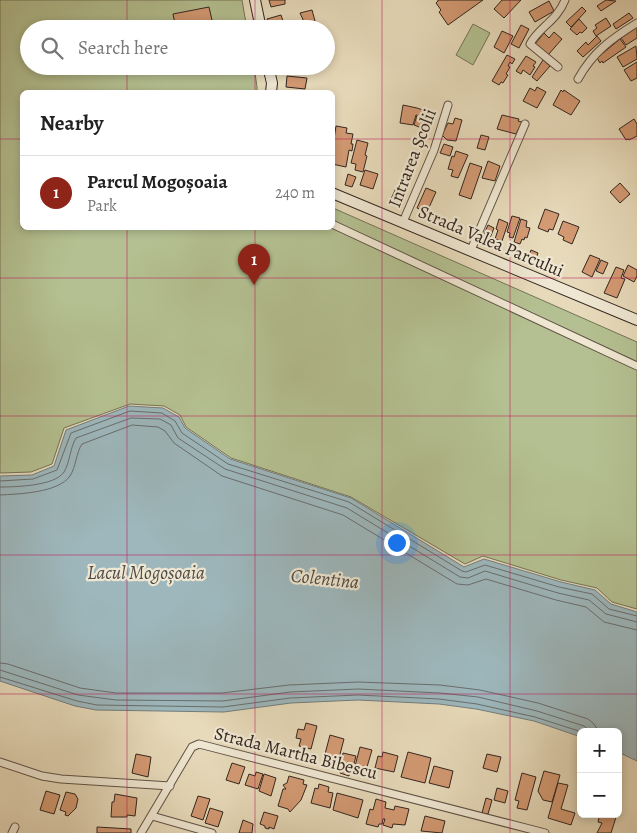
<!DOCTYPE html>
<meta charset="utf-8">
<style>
:root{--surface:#fff;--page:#f6f6f6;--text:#222;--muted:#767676;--line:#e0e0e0;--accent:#8f2418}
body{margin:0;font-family:Alegreya,serif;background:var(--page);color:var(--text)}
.controls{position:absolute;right:15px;bottom:15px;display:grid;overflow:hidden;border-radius:8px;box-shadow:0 2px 8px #0003}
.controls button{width:45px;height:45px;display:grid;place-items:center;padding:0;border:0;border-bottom:1px solid var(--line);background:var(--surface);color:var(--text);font:25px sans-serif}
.you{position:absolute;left:396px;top:542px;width:18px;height:18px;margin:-12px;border:4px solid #fff;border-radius:50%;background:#1a73e8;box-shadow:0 0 0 8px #1a73e833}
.badge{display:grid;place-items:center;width:32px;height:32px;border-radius:50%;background:var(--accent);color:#fff;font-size:16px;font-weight:700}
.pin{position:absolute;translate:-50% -41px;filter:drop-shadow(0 1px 2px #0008)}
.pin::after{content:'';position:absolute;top:26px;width:18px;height:15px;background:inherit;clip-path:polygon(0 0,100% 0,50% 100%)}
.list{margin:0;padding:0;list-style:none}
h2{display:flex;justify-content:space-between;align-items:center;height:65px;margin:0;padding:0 20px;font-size:21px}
h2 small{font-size:16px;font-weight:400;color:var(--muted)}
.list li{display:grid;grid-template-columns:32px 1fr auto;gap:15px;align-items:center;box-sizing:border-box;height:75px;padding:0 20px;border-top:1px solid var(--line)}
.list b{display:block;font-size:19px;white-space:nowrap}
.list p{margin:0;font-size:16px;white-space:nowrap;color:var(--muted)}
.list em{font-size:16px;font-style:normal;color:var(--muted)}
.icon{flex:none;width:28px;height:28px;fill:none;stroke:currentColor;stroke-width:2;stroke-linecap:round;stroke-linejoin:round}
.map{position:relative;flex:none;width:637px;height:833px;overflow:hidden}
.search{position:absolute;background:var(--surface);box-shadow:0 2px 8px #0003;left:20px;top:20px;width:315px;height:55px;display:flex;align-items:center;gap:12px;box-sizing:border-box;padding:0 18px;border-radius:28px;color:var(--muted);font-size:19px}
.panel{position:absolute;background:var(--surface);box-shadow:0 2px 8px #0003;left:20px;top:90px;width:315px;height:140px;border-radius:8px}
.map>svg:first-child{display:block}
.green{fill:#b4c091;stroke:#747358}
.water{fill:#9db7bc;stroke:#737d7e}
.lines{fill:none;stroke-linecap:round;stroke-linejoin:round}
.shore{stroke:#686e6e;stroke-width:1}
.building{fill:#d39a73;stroke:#332620}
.street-casing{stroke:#605346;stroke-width:9}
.secondary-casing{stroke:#332620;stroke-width:12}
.street{stroke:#efe7d2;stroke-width:7}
.secondary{stroke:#efe7d2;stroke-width:10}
.grid{fill:none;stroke:#c2185b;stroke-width:1;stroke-opacity:0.55}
.labels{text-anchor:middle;stroke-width:4.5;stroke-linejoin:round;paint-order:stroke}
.street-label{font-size:18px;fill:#332620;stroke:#efe7d2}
.water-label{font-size:19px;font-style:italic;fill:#4e4a47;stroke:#efe7d2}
</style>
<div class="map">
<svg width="637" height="833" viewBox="0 0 637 833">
<rect width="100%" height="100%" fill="#e7daba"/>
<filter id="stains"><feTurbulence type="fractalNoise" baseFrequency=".004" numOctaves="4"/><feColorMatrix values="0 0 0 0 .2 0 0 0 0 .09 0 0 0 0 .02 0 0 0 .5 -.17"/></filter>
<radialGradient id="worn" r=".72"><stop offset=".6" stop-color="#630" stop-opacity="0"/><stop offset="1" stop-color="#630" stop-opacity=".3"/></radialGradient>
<g class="green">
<path d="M0,0H242L247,29H29V66H254L257,87V92H22V228H332L333,208L637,342V609L612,602L597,588L561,580L483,556L465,564L351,497L231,458L186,427L180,415L164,406L130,404L64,428L52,464L31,472L0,473Z"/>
<path d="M473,24L490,33L473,65L456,55Z"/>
</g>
<path class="water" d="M129,406L163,408L179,417L185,428L230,459L351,498L464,567L484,559L561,582L595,590L611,604L637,612V761L618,752V732H581V737L534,721L476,709L439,704L358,700L291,703L224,712L96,710L75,706L0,681V476L32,475L54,466L66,430Z"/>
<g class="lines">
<g class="shore">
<path d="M0,481L33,479L57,470L71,433L130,411L162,413L175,421L182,433L228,464L349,502L462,571L466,572L485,565L559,587L592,594L609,609L637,616"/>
<path d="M0,487C15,487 55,486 64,472C70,462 70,448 76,438L131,418L160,419L171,425L178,438L225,469L347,508L460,577L468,578L485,571L558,593L589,600L606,614L637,622"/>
<path d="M0,495C18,494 58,493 70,476C76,467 76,453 82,444L132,425L158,427L165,431L174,443L222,476L343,515L457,584L468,585L486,579L556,600L586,607L604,622L637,630"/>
<path d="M0,663L8,664L80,688L116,693H222L289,685L358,682L440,685L480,690L538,703L588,719L594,724L599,732"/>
<path d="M0,670L78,695L116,700L223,701L290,692L358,689L440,693L478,697L537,711L584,726L591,732"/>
<path d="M0,677L77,701L97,705L223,707L290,698L358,695L439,699L477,704L535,717L582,732"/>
</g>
</g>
<g class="building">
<path d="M269,0H285V4L271,7Z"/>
<path d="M438,0H483L448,25L439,12L441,10L436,3L438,1Z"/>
<path d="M502,0H521L504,18L494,9Z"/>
<path d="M606,0L616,1L601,11L597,6Z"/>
<path d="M549,1L554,11L535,22L529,12Z"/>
<path d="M209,7L214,29H176L173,14Z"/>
<path d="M582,7L586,11L571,27L566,22Z"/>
<path d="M312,10L315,21L305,24L300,13Z"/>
<path d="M629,13L633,18L616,29L613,24Z"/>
<path d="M281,15L283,21L278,22L279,25L274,26L273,24L269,25L267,19Z"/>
<path d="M606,18L611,26L596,36L593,31L597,28L595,25Z"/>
<path d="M579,19L587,28L582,33L580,32L577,35L570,29Z"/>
<path d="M521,25L529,29L519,48L511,44Z"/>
<path d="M637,27V38L626,45L621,38Z"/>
<path d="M502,31L513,36L504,53L494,47Z"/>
<path d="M554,32L562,39L548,55L535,44L544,33L549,38Z"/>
<path d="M597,36L601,41L583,57L577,51L586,42L588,45Z"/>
<path d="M620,39L626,47L603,63L602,61L600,63L597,58Z"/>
<path d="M636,46L637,59L623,67L617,57Z"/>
<path d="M507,55L515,59L512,64L510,62L508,66L510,67L506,74L508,75L503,83L501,82L499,85L492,81Z"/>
<path d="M526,56L536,62L533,66L535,67L530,75L523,70L521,74L516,71Z"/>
<path d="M543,60L550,66L537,81L532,77Z"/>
<path d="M637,62V78L631,81L624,70Z"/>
<path d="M184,66H211L185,72Z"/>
<path d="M287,76L307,78L305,89L286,87Z"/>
<path d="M537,87L546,92L537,108L523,101L530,88L535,91Z"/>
<path d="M561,90L563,92L564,90L580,101L571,115L553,105Z"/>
<path d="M403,105L417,108L435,114L429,131L414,125L417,115H416L413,125L400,123Z"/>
<path d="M502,115L519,119L518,121L522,122L516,134L497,129Z"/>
<path d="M455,118L462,120L456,141L447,140L442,135L448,123L453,124Z"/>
<path d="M634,119L637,124V136L629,140L628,139L626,140L619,129Z"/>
<path d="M336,126L347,128L346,133L353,134L351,144H353L352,151L349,150L346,167L332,164V140L334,139Z"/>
<path d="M481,135L489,137L485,150L477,148Z"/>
<path d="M357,140L368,143L365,155L367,156L363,172L355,170L356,164L351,163Z"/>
<path d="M444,144L453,147L450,156L440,153Z"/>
<path d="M456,151L468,155L458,178L451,176L453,170L448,169L452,156L454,157Z"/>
<path d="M488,161L500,166L495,181L482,178Z"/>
<path d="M470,163L482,167L471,199L459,195Z"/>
<path d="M365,170L378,174L373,189L360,185Z"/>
<path d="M348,174L356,177L352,187L345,185Z"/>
<path d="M620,183L630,194L620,203L610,192Z"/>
<path d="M396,188L406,192L402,203L391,199Z"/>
<path d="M426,188L436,192L427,212L417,208Z"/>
<path d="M545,209L559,214L553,230L549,229L548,232L538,228Z"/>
<path d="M512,216L520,218L513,238L509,237L510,233L507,232Z"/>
<path d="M499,219L508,223L502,241L495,239L498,230L496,229Z"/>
<path d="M521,219L527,221L526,227L530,228L527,238L525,237L524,240L522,239L520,244L514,242Z"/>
<path d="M563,221L579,227L572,244L563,240L564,237L558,234Z"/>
<path d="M488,225L494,228L490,238L483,236Z"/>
<path d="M531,250L538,253L534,264L527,261Z"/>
<path d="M590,255L600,259L592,277L582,272Z"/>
<path d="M601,260L608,263L603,274L596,271Z"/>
<path d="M628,265L637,270V276L634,282L623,276Z"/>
<path d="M616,267L624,270L621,278L625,279L617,298L604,293Z"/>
<path d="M306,723L317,726L311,749L299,746L301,739L296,738L298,729L304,730Z"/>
<path d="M330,735L344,739L339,758L332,756V759L327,758V755L325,754Z"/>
<path d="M360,747L372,750L367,767L363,766V768L355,766Z"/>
<path d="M383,752L398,756L394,772L375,768L378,756L382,757Z"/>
<path d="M408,752L431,758L425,783L401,777Z"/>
<path d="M343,753L356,756L352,771L350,770L349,776L340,773L341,768H340Z"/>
<path d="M136,754L151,757L148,777L132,773Z"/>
<path d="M487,754L501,757L497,772L483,768Z"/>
<path d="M232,763L245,767L239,784L226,780Z"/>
<path d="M434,766L453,771L449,788L429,783Z"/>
<path d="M544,771L560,775L552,802L543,800L538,791Z"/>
<path d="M256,772L263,774L258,789L245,785L249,774L255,776Z"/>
<path d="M522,773L536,777L527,810L517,808L519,801L515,800Z"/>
<path d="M264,774L276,778L271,796L259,791Z"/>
<path d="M289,776L304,780L303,784L307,785L301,800L290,812L288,809L278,806L283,789H286L283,785L287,783Z"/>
<path d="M558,783L568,785L561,809L575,813L571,825L548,818Z"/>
<path d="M319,784L329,787L328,792L333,793L330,808L311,803L315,788L318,789Z"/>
<path d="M497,788L508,791L505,803L494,800Z"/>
<path d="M46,791L60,795L54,814L40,810Z"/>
<path d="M66,792L75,794L78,799L76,808L68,816L65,815L66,812L60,810Z"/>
<path d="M337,793L363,800L358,818L333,810Z"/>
<path d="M115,794L137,798L135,816L127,815V817H111L112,802H114Z"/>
<path d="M198,796L210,799L203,820L191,816Z"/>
<path d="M486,798L492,800L488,814L482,813Z"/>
<path d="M376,799L386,802L385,808L394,810L395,806L409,809L405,825L393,824L392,828L383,825L385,819H383L382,824H379L378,827L366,824L370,809L373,810Z"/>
<path d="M210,808L223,812L218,827L205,823Z"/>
<path d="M264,812L278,816L274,829L269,827V829L265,828V826L260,824Z"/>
<path d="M600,814H617L611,833H597L602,823L598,822Z"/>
<path d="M425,816L445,821L442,833L421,831Z"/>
<path d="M243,820L253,824L252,833H239Z"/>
<path d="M97,827L131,829V833H97Z"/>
</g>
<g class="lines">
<defs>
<g id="street">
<path d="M558,67L530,44C538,28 557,21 565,0"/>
<path d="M578,79C593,52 611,39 637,23"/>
<path d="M403,222L434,150L448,105"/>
<path d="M332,224L637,366"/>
<path d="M471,250L525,124"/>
<path d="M0,762L42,776L61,779L170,786"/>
<path d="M152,816L212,833"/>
<path d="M12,833L15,827"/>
<path d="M141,833L192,747L199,744L545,833"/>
</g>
<g id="secondary">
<path d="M255,0L261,29"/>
<path d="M268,66L272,83L271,92"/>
<path d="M332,193L637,320"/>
</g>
</defs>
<use href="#street" class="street-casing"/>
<use href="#secondary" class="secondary-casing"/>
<use href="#street" class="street"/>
<use href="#secondary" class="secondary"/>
</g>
<path class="grid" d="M127,0V29M255,0V29M382,0V833M510,0V833M127,66V92M255,66V92M0,139H22M332,139H637M127,228V833M255,228V833M0,278H637M0,416H637M0,555H637M0,694H637"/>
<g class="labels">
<g class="street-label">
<text transform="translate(412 158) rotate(-69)" y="6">Intrarea Școlii</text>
<text transform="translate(491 241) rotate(23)" y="6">Strada Valea Parcului</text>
<text transform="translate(296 753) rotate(14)" y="6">Strada Martha Bibescu</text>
</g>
<g class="water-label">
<text x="146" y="579">Lacul Mogoșoaia</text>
<text transform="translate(325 578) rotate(6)" y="7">Colentina</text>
</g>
</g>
<rect width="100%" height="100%" filter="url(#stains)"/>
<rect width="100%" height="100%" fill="url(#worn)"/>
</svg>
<div class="controls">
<button>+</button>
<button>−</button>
</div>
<div class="you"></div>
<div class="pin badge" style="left:254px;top:285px">1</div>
<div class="search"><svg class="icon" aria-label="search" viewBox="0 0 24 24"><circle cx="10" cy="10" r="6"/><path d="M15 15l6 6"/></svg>Search here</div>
<section class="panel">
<h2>Nearby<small></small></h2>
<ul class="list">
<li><span class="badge">1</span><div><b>Parcul Mogoșoaia</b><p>Park</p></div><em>240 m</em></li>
</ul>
</section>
</div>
